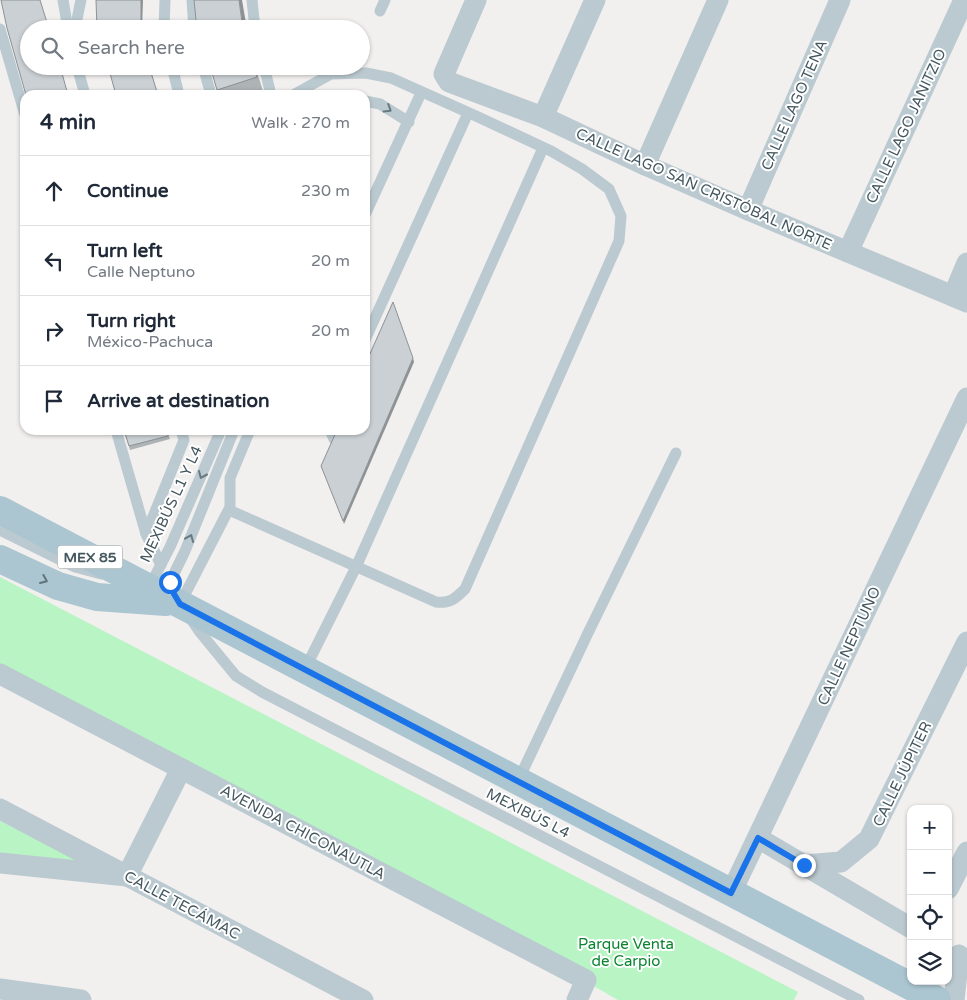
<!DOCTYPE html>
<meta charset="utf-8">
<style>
:root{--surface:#fff;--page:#f2f2f3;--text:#1f2937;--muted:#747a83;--line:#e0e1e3}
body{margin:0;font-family:"Varela Round",sans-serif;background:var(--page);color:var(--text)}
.controls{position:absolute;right:15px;bottom:15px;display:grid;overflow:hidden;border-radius:10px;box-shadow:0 1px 4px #0004}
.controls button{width:45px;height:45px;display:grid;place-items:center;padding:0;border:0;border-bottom:1px solid var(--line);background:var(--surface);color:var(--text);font:25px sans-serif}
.stop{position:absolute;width:15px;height:15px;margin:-11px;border:4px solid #1a73e8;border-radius:50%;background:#fff}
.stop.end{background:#1a73e8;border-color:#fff;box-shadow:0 1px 5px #0008}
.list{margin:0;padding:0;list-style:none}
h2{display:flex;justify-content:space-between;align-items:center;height:65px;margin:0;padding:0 20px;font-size:21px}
h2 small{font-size:16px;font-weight:400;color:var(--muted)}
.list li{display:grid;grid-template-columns:32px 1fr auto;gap:15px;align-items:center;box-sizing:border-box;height:70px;padding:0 20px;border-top:1px solid var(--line)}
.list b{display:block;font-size:19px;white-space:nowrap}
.list p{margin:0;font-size:16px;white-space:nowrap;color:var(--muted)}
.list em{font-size:16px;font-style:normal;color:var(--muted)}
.icon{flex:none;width:28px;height:28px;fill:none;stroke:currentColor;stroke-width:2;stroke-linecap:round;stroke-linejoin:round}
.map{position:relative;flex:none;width:967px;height:1000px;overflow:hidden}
.search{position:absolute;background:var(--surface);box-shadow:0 1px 4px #0004;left:20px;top:20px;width:350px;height:55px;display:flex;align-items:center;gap:12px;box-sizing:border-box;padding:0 18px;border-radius:28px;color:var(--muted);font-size:19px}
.panel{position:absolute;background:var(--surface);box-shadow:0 1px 4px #0004;left:20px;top:90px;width:350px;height:345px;border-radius:15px}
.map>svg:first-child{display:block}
.green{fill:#b8f4c4}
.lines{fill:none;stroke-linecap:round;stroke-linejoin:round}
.lane{stroke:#bbcad0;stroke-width:11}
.street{stroke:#bbcad0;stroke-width:21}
.primary{stroke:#abc6d1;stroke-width:28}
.wall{fill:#aeb3b6}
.shaded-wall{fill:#8d9294}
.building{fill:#cad0d4;stroke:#8d9294}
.oneway{stroke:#687a81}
.oneway2{stroke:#5e747c}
.route{stroke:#1a73e8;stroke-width:6}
.labels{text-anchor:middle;stroke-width:4;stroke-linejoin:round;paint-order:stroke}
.shield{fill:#fff;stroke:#7d8a8f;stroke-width:1}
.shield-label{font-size:14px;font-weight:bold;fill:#45585f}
.street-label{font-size:15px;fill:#45585f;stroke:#fff}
.park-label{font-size:15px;fill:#0c8430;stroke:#fff}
</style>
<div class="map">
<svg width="967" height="1000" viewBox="0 0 967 1000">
<rect width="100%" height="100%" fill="#f2efef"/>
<g class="green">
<path d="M0,577L798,992L794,1000H618L585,981L0,676Z"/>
<path d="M0,821L91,866L0,859Z"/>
</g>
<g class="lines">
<g class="lane">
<path d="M63,0L68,29"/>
<path d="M192,0L194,29"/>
<path d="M252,0L255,29"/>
<path d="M380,11L385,0"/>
<path d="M0,29L25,115"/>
<path d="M75,29L81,0"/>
<path d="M164,29L165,0"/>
<path d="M77,66L85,95"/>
<path d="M172,66L179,95"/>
<path d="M203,66L211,95"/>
<path d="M264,66L271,95"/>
<path d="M365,101L380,104L409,122"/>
<path d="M365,215L421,93"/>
<path d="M365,340L468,113"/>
<path d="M116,430L146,534L161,565"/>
<path d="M330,430L334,439"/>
<path d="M229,510L436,602C450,604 456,598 465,589L619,241L621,216L609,189L582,169L551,151L476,116L391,78L366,73L331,74L293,95"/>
<path d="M0,530L75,567L101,574"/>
<path d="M146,534L184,440L181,430"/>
<path d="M155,590L170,582L185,551L234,430"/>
<path d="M155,591L154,580L156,574L170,547L221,430"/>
<path d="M180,604L230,507V478L250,430"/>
<path d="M189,616L199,631L236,676L262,692L859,1000"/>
<path d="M305,669L356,567L543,148"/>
<path d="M518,781L588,633L676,453"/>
</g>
<g class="street">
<path d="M476,0L444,74L449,82L543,117L645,165L748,210L967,302"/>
<path d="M543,117L595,0"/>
<path d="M645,165L718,0"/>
<path d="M748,210L840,0"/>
<path d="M848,252L964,0"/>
<path d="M953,296L967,263"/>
<path d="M0,674L586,980L577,1000"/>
<path d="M0,809L363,1000"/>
<path d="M758,838L911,928"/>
<path d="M0,863L127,876L181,769"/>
<path d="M804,865L841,862L869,839L967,642"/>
<path d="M948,889L967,852"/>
<path d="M731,893L967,398"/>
<path d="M0,989L81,1000"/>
<path d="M954,1000L959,955"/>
</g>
<g class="primary">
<path d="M0,510L937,1000"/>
<path d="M0,559L58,586L97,597L166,602"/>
</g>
</g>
<g class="wall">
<path d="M210,66H255L263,91L251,95H219Z"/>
<path d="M124,430H167L170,439L130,450Z"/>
</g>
<g class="shaded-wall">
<path d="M141,0H143L142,29H141Z"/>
<path d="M239,0H242L247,29H243Z"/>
<path d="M413,358L414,362L344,524L343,521Z"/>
</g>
<g class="building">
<path d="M1,0H40L49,29H29V66H60L68,95H26L7,28Z"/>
<path d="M96,0H141V29H97Z"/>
<path d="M194,0H239L243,29H198L196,20Z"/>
<path d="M108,66H149L158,95H116Z"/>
<path d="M210,66H254L257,77L217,90Z"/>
<path d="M393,302L413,358L343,521L321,466L337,430H365V365Z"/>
<path d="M124,430H167L168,436L129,446Z"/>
</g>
<defs><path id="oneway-chevron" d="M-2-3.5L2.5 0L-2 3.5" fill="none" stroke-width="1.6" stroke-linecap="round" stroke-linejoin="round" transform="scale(1.25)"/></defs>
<g class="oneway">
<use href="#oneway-chevron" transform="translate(388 109) rotate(32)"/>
<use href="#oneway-chevron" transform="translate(202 475) rotate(114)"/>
<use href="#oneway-chevron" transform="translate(190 538) rotate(-68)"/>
</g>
<use class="oneway2" href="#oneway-chevron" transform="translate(44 580) rotate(23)"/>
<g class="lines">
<path class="route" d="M170,582L174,594L180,604L731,893L758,838L804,865"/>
</g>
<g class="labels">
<rect class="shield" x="57.5" y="545.5" width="65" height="23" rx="4"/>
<g class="shield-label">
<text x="90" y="562">MEX 85</text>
</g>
<g class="street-label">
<text transform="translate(794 105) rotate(-66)" y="5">CALLE LAGO TENA</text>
<text transform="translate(906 126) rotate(-65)" y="5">CALLE LAGO JANITZIO</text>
<text transform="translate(704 189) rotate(24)" y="5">CALLE LAGO SAN CRISTÓBAL NORTE</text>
<text transform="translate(171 504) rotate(-65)" y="5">MEXIBÚS L1 Y L4</text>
<text transform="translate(849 646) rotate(-65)" y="5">CALLE NEPTUNO</text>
<text transform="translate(902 774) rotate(-64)" y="5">CALLE JÚPITER</text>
<text transform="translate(528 813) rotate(27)" y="5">MEXIBÚS L4</text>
<text transform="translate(303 832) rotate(28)" y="5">AVENIDA CHICONAUTLA</text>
<text transform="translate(182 905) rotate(28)" y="5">CALLE TECÁMAC</text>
</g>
<g class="park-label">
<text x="626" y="949">Parque Venta<tspan x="626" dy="17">de Carpio</tspan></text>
</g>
</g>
</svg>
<div class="controls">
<button>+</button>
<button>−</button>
<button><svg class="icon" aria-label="locate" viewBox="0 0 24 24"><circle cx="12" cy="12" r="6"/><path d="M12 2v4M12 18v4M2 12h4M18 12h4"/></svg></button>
<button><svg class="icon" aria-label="layers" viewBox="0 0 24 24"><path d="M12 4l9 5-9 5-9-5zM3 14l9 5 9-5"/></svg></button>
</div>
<div class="stop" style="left:170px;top:582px"></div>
<div class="stop end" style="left:804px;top:865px"></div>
<div class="search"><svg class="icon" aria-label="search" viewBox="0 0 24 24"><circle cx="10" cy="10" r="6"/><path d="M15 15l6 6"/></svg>Search here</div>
<section class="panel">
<h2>4 min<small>Walk · 270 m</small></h2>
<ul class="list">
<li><svg class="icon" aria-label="ahead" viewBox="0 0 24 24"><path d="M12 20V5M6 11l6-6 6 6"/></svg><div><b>Continue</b></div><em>230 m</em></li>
<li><svg class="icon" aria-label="left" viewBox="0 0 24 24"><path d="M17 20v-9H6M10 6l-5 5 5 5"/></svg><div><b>Turn left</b><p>Calle Neptuno</p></div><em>20 m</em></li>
<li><svg class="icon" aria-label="right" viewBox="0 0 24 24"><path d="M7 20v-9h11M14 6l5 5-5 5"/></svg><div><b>Turn right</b><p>México-Pachuca</p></div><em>20 m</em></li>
<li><svg class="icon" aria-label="arrive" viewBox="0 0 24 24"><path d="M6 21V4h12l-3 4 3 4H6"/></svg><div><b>Arrive at destination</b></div></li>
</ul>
</section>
</div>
